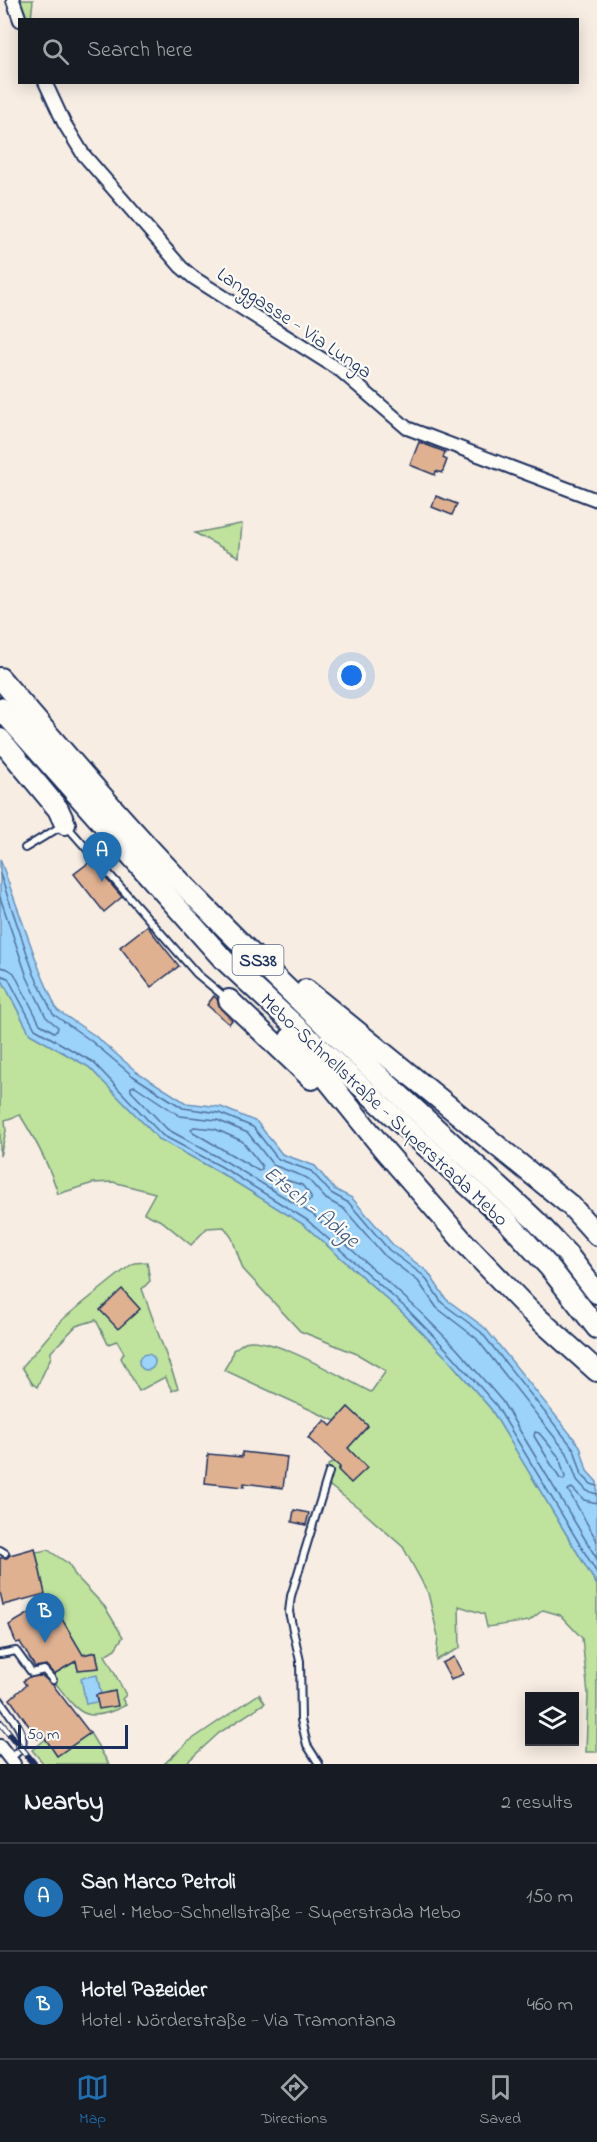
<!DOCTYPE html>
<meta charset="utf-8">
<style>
:root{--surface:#171b24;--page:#20242c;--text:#f1f3f6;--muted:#9ea1a6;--line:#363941;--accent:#1f6fb2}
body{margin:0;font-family:"Indie Flower",sans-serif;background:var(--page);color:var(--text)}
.controls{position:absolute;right:18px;bottom:18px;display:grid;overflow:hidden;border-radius:0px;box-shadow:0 3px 15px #0003}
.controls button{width:54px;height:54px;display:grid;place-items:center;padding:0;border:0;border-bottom:2px solid var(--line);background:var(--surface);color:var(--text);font:30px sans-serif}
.scale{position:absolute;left:18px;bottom:15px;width:110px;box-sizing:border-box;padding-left:6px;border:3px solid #1b2f5e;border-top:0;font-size:16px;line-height:21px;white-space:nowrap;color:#1b2f5e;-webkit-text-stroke:4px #fdfcf7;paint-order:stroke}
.you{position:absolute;left:352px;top:676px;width:21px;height:21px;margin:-15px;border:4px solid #fff;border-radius:50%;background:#1a73e8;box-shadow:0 0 0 9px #1a73e833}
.badge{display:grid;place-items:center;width:39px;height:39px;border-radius:50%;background:var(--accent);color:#fff;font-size:20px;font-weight:700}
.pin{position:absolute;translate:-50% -50px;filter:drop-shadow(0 2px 3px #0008)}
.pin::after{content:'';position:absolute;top:32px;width:21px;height:18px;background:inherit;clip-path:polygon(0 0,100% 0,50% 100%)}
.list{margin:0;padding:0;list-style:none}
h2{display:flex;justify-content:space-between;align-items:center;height:78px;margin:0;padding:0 24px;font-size:26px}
h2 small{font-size:20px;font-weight:400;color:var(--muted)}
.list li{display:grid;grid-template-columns:39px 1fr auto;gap:18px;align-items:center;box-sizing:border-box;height:108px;padding:0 24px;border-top:2px solid var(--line)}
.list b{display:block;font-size:22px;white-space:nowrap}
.list p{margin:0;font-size:20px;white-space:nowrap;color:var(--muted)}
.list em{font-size:20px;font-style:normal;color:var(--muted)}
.icon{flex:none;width:33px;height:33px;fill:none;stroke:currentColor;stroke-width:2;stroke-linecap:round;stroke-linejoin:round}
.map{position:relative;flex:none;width:597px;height:1764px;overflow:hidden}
.search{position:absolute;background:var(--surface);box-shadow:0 3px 15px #0003;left:18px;right:18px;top:18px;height:66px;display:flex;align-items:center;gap:15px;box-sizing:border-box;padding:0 21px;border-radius:0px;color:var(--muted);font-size:22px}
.sheet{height:294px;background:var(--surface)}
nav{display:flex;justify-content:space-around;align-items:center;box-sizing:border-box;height:84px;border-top:2px solid var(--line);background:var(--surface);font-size:16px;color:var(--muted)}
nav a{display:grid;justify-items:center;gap:3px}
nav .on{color:var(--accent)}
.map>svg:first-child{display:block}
.green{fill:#bfe39c;stroke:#6d897d;stroke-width:1.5}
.water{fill:#9cd3fb;stroke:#6891bc;stroke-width:1.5}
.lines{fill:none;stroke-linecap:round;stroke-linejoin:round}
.shore{stroke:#4f719d;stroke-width:1.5}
.building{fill:#e0b191;stroke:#1b2f5e;stroke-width:1.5}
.service-casing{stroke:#1b2f5e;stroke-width:10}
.minor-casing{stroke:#1b2f5e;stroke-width:16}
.trunk-casing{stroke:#1b2f5e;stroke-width:24}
.service{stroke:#fdfcf7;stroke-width:6}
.minor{stroke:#fdfcf7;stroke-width:12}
.trunk{stroke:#fdfcf7;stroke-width:20}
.rail-casing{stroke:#1b2f5e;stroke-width:7}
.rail{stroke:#fdfcf7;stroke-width:4.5;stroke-dasharray:14;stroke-linecap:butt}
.labels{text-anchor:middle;stroke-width:4.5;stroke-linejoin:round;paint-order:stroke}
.shield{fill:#fdfcf7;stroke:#5f6c8c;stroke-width:1.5}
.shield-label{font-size:18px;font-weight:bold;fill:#1b2f5e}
.street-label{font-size:20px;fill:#1b2f5e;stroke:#fdfcf7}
.water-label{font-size:21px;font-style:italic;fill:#3b5885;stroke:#fdfcf7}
</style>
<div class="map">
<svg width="597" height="1764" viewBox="0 0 597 1764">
<rect width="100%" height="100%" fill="#f7ede3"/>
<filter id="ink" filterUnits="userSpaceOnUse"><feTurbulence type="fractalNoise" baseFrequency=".0167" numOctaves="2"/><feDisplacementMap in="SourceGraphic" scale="12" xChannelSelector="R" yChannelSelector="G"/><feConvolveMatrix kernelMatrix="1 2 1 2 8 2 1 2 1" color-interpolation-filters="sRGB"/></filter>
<g filter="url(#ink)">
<g class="green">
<path d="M13,0H33L31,19H20Z"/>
<path d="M242,524L239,557L195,533L240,524Z"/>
<path d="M0,976L30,1034L89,1067L159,1139L219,1172L303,1224L404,1314L447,1358L491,1409L597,1585V1752H586L588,1694L582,1638L560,1615L543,1610L529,1621L487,1627L484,1614L459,1606L460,1648L436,1660L438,1636L428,1593L403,1547L359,1508L326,1483L329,1472L328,1465L335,1462L368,1426L348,1407L335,1421L224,1370L231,1358L233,1350C237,1348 241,1344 245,1342C270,1334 346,1380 371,1392L386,1371L357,1354L300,1331L243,1269L232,1238L224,1227L207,1228L191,1245L163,1222L144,1213L155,1193L113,1182L93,1183L58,1194C50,1166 35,1139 20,1115L5,1120L6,1131L0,1156Z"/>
<path d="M147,1262L150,1281L142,1289L178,1388L172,1391L165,1377L139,1391L121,1358L124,1353L117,1341L108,1344L96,1320L76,1326L51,1352V1357L37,1387L32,1383L22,1367L63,1319L128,1267L134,1263Z"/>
<path d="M48,1550L69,1564L75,1575L105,1607L123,1637L115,1649L105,1655L126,1695L122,1699L126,1705C83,1727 78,1711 53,1680L52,1675L76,1661L78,1670L99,1667L96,1652L76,1656L80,1650L59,1615L54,1617L53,1615H49L36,1552Z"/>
<path d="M259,1694L265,1703L219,1733L185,1764H164L188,1742Z"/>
<path d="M90,1733L109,1764H44L32,1750L46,1739L57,1756Z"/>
</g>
<g class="water">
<path d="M0,859L40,971L57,1010L94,1035L137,1072L186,1103L221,1107L257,1122L282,1154L315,1166L334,1189L352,1198L394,1246L428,1272L446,1299L485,1328L580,1446L587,1471L597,1482V1585L491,1409L447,1358L404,1314L303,1224L219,1172L159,1139L89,1067L30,1034L0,976Z"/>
<circle cx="147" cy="1362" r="8"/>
<path d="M97,1675L101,1694L96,1695L97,1702L86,1704L81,1678Z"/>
</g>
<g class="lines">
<g class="shore">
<path d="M0,874L34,974L53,1014L90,1040L133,1076L183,1108L219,1113L253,1127L278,1159L311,1171L331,1193L349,1203L389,1250L424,1276L442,1303L481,1332L574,1449L582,1475L591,1484L597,1486"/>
<path d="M0,897L27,977L46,1017L58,1027L57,1031L54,1032L40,1024L14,973L8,969L0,967"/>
<path d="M0,975L8,978L35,1029L93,1062L162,1135L222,1167L307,1220L408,1310L451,1354L496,1405L597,1573"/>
<path d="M194,1127L215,1129L242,1141L262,1166V1169L259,1171L193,1132L191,1129Z"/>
<path d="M283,1179L302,1185L311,1196V1200L307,1201L280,1184V1180Z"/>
<path d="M535,1432L539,1433L559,1457L565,1477L564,1480L560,1479L534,1436Z"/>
<path d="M597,1494L587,1491L577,1480L567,1453L476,1338L437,1308L418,1281L384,1255L344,1209L326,1199L307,1178L273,1165L248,1133L217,1120L180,1116L135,1086L131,1087V1091L167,1129L225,1161L312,1214L413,1305L457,1349L502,1401L597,1559"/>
<path d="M597,1503L584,1500L572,1488L568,1490L597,1541"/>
</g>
</g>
<g class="building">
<path d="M419,442L445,452L443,458L447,460L442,473L436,471L435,475L410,465Z"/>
<path d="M436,496L457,504L452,515L432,507Z"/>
<path d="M91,861L122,897L104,912L74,874Z"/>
<path d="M147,926L179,966L151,987L120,947Z"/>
<path d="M214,996L217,999L220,1008L232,1020L229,1024L207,1005Z"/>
<path d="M122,1289L140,1309L118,1329L100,1310Z"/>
<path d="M348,1407L368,1426L348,1448L367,1468L351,1483L338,1470L340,1467L308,1438L325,1420L331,1426Z"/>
<path d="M242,1452L287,1457L283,1488L244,1483V1487L205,1483L208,1454L242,1457Z"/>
<path d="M294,1510L309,1513L306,1525L292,1522Z"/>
<path d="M35,1548L45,1594L3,1605L0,1592V1558H7L10,1555Z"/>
<path d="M47,1603L50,1615L59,1614L83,1655L96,1652L99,1668L78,1670L76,1661L54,1674L46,1665L35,1667L20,1642L16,1643L9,1625Z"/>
<path d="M454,1657L463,1674L451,1680L442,1663Z"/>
<path d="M42,1676L53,1685L90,1733L57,1756L43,1735L38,1739L10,1699L26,1685L23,1681L29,1677Z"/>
<path d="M115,1691L118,1706L99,1709L96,1695Z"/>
</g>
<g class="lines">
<defs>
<g id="service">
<path d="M25,848L65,824L197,974L226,998"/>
<path d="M0,1550L5,1553"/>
<path d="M0,1654L16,1651L32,1673L44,1670L53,1680"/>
<path d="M0,1700C7,1712 29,1734 21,1748C19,1752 13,1756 10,1758"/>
<path d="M319,1764L307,1745L301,1720L300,1661L289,1612L291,1596L329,1472"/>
</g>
<g id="minor">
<path d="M13,0L20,20"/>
<path d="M45,82L64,123L83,154L181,267L194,278L341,371L407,428L597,500"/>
<path d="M0,1746L14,1764"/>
</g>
<g id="trunk">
<path d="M0,678C67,756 134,835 206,908C312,1017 425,1118 536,1221L568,1255L597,1293"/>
<path d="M0,708L223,959L508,1222L550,1268L597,1328"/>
<path d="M0,739L58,809L65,824"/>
<path d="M306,990L571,1206L597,1235"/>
<path d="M229,1000L312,1079"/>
<path d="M290,1038L305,1052L385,1151L462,1240L529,1310L597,1371"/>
</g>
</defs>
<use href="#service" class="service-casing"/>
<use href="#minor" class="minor-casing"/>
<use href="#trunk" class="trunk-casing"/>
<use href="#service" class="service"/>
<use href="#minor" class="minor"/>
<use href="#trunk" class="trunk"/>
<defs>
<path id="rail" d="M0,1722L34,1764"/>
</defs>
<use href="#rail" class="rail-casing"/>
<use href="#rail" class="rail"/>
</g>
</g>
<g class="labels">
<rect class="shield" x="232.5" y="945" width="51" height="30" rx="4.5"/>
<g class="shield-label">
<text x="258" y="966">SS38</text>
</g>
<g class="street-label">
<text transform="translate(295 322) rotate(34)" y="7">Langgasse - Via Lunga</text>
<text transform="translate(385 1109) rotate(43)" y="7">Mebo-Schnellstraße - Superstrada Mebo</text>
</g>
<g class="water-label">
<text transform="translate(312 1206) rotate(39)" y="7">Etsch - Adige</text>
</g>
</g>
</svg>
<div class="controls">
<button><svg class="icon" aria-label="layers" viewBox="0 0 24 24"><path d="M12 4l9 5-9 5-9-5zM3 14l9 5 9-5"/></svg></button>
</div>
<div class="scale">50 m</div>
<div class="you"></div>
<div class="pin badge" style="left:102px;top:882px">A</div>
<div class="pin badge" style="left:45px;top:1643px">B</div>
<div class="search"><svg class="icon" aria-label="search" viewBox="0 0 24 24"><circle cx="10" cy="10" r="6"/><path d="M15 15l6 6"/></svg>Search here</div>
</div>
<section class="sheet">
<h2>Nearby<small>2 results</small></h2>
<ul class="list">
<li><span class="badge">A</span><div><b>San Marco Petroli</b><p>Fuel · Mebo-Schnellstraße - Superstrada Mebo</p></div><em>150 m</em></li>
<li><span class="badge">B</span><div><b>Hotel Pazeider</b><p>Hotel · Nörderstraße - Via Tramontana</p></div><em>460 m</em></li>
</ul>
</section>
<nav>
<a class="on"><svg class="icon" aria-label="map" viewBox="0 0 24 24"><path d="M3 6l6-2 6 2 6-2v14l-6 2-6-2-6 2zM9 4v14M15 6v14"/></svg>Map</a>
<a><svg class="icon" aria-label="directions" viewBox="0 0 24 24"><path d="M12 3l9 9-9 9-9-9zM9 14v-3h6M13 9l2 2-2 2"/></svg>Directions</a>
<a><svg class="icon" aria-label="saved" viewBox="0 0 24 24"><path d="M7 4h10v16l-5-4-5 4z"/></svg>Saved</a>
</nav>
